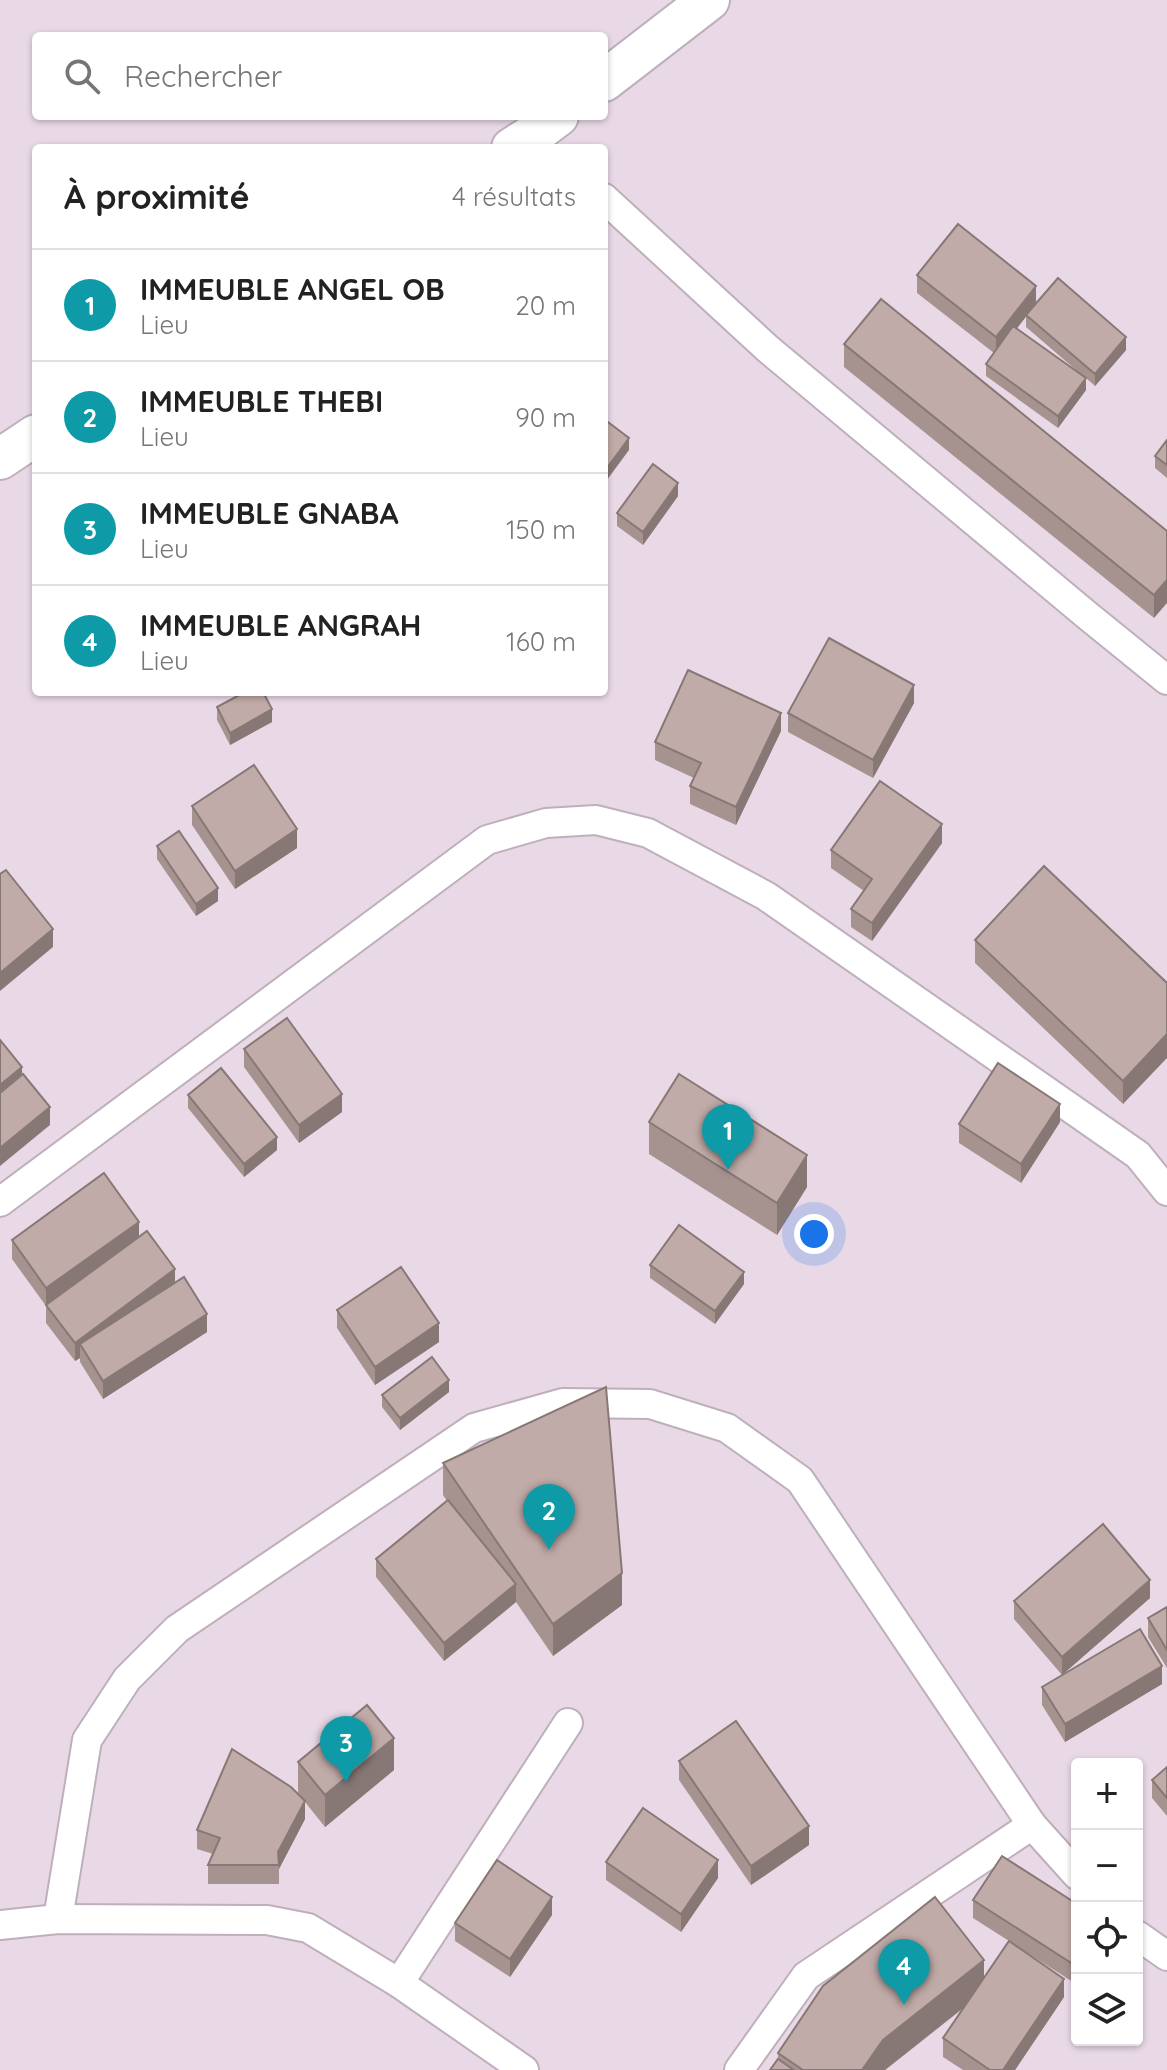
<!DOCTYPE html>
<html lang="fr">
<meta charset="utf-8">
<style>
:root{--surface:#fff;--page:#f2f2f2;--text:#222;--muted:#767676;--line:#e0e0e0;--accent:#b5429c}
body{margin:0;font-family:Quicksand,sans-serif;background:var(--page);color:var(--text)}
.controls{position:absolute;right:24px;bottom:24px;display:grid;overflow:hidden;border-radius:8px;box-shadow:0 2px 6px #0004}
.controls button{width:72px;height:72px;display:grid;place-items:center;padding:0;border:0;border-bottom:2px solid var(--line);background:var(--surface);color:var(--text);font:40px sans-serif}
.you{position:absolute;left:814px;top:1234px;width:28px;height:28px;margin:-20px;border:6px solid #fff;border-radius:50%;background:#1a73e8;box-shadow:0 0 0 12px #1a73e833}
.badge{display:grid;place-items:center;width:52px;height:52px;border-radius:50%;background:var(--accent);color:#fff;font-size:26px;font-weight:700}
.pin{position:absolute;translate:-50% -66px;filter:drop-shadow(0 2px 4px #0008)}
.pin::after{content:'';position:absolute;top:42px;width:28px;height:24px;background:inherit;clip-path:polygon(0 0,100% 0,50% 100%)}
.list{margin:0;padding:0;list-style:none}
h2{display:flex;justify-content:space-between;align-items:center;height:104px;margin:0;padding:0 32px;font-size:34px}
h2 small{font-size:26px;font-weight:400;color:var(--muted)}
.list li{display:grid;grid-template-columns:52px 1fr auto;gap:24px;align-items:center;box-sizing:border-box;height:112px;padding:0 32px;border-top:2px solid var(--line)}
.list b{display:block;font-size:30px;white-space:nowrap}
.list p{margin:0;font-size:26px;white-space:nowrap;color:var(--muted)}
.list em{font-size:26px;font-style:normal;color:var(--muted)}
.icon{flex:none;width:44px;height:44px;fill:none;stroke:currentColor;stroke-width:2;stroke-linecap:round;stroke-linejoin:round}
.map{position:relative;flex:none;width:1167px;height:2070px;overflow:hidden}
.search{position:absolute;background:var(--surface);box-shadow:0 2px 6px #0004;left:32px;top:32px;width:576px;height:88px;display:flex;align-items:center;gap:20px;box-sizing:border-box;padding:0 28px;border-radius:8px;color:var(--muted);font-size:30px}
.panel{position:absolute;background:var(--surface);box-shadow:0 2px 6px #0004;left:32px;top:144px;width:576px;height:552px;border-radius:8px}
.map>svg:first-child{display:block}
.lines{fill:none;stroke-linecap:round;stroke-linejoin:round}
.street-casing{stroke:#beafbc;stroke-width:32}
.secondary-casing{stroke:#beafbc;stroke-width:44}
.street{stroke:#fff;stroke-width:28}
.secondary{stroke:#fff;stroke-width:40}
.wall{fill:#a69390;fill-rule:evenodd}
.shaded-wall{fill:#877876}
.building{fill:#c1aba8;stroke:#877876;stroke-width:2}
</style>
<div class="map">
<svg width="1167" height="2070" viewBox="0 0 1167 2070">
<rect width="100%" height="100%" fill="#e9d9e7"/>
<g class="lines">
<defs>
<g id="street">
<path d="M604,198L768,349L1088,616L1167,680"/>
<path d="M0,1202L487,840L546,823L596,820L648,833L766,896L1138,1155L1167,1191"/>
<path d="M58,1919L87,1740L127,1679L177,1629L474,1428L563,1403L650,1404L727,1428L800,1480L1032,1825L1077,1875"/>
<path d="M0,1925L58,1919L267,1920L308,1928L399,1983L524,2070"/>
<path d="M1137,1935L1167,1956"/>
<path d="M399,1983L568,1723"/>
<path d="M739,2070L806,1976L1032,1825"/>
</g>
<g id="secondary">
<path d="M604,81L709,0"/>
<path d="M512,148L534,134L558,116"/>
<path d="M0,459L36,435"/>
</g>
</defs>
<use href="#street" class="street-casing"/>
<use href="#secondary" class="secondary-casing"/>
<use href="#street" class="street"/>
<use href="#secondary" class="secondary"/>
</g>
<g class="wall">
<path d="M917,275L1036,303L1126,350L1095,386L1086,378V390L1058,428L986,376V364L994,353L917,293ZM1026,316V327L1083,376L1017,328Z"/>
<path d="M844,344L1167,531L1154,618L844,367Z"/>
<path d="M1167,440V478L1155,468V456Z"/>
<path d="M678,496L643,545L617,526V513Z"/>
<path d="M914,703L873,778L788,732V713Z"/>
<path d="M217,707L272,722L230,745L217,720Z"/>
<path d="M781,731L736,825L690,804V786L694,778L655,760V742Z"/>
<path d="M192,806L297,848L235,889L192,825Z"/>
<path d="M942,843L872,941L851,927V909L864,891L831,868V850Z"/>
<path d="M157,846L218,901L196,916L157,859Z"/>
<path d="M975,940L1167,983L1123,1104L975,963Z"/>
<path d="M244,1049L342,1112L299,1143L244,1067Z"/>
<path d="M188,1095L277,1150L244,1177L188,1108Z"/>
<path d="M649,1122L807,1187L777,1235L649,1154Z"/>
<path d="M1060,1122L1021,1183L959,1143V1124Z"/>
<path d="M139,1237L175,1283L207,1332L103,1399L80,1362V1358L75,1361L46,1323V1306L12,1259V1240Z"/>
<path d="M650,1265L744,1284L715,1324L650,1278Z"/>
<path d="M337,1310L439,1342L375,1385L337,1328Z"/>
<path d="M449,1392L400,1430L382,1407V1395Z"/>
<path d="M443,1463L622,1605L553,1656L516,1602L444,1661L376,1577V1559L447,1501L443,1495Z"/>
<path d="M1150,1598L1062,1675L1014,1619V1601Z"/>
<path d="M1167,1607V1668L1148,1637V1618Z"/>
<path d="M1162,1684L1065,1742L1042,1705V1687Z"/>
<path d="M679,1761L809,1845L751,1885L679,1780Z"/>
<path d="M298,1762L394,1770L325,1827L305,1802V1819L279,1869V1884H208V1865L213,1854L197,1849V1830L298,1794Z"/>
<path d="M1167,1767V1816L1152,1798V1780Z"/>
<path d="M606,1862L718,1878L681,1932L606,1880Z"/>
<path d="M973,1900L1077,1904V1982L1076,1984L973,1918Z"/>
<path d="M552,1915L510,1977L455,1941V1923Z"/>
<path d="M984,1978L1064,1997L1015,2070H963L943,2057V2038L965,2007L885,2070H770L778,2059V2053Z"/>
</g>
<g class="shaded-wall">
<path d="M1036,286V304L996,355V337Z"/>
<path d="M1126,337V350L1095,386V374Z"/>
<path d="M1086,378V390L1058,428V416Z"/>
<path d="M629,438V450L604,484V472Z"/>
<path d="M678,483V496L643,545V532Z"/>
<path d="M1167,580V603L1154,618V595Z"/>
<path d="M914,685V703L873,778V760Z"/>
<path d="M272,709V722L230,745V733Z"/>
<path d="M781,713V731L736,825V807Z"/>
<path d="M942,824V843L872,941V923Z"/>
<path d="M297,829V848L235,889V871Z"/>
<path d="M218,888V901L196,916V904Z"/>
<path d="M53,929V947L0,991V973Z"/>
<path d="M1167,1034V1058L1123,1104V1081Z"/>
<path d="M22,1067V1085L0,1103V1085Z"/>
<path d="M342,1094V1112L299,1143V1125Z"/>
<path d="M1060,1104V1122L1021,1183V1164Z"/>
<path d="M50,1107V1125L0,1166V1148Z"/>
<path d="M277,1137V1150L244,1177V1164Z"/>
<path d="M807,1155V1187L777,1235V1203Z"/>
<path d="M139,1222V1240L46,1306V1288Z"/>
<path d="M175,1269V1287L80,1344V1358L75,1361V1343Z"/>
<path d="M744,1272V1284L715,1324V1311Z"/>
<path d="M207,1314V1332L103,1399V1381Z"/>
<path d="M439,1323V1342L375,1385V1367Z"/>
<path d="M449,1380V1392L400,1430V1418Z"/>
<path d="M622,1573V1605L553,1656V1624Z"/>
<path d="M1150,1580V1598L1062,1675V1657Z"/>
<path d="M516,1584V1602L444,1661V1643Z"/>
<path d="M1162,1666V1684L1065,1742V1724Z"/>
<path d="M394,1738V1770L325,1827V1795Z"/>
<path d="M305,1801V1819L279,1869L278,1852Z"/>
<path d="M809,1826V1845L751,1885V1866Z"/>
<path d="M718,1860V1878L681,1932V1914Z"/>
<path d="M552,1897V1915L510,1977V1959Z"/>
<path d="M984,1960V1991L885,2070H862L883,2040Z"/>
<path d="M1077,1964V1982L1076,1984V1966Z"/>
<path d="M1064,1979V1997L1015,2070H1003Z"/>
</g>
<g class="building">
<path d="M958,224L1036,286L996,337L917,275Z"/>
<path d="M1058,278L1126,337L1095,374L1026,315Z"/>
<path d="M881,299L1167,531V580L1154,595L844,344Z"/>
<path d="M1013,326L1086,378L1058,416L986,364Z"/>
<path d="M604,419L629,438L604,472Z"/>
<path d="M1167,440V465L1155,456Z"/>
<path d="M653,464L678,483L643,532L617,513Z"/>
<path d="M829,638L914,685L873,760L788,713Z"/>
<path d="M688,670L781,713L736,807L690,786L701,763L655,742Z"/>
<path d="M245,692H263L272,709L230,733L217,707Z"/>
<path d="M254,765L297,829L235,871L192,806Z"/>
<path d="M880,781L942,824L872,923L851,909L872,879L831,850Z"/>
<path d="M179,831L218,888L196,904L157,846Z"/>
<path d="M1044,866L1167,983V1034L1123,1081L975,940Z"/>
<path d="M6,870L53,929L0,973V874Z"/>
<path d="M287,1018L342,1094L299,1125L244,1049Z"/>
<path d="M0,1040L22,1067L0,1085Z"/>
<path d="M998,1063L1060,1104L1021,1164L959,1124Z"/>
<path d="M221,1068L277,1137L244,1164L188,1095Z"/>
<path d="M23,1074L50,1107L0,1148V1093Z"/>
<path d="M679,1074L807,1155L777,1203L649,1122Z"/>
<path d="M104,1173L139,1222L46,1288L12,1240Z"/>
<path d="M679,1225L744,1272L715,1311L650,1265Z"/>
<path d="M147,1231L175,1269L75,1343L46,1305Z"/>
<path d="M401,1267L439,1323L375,1367L337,1310Z"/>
<path d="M184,1277L207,1314L103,1381L80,1344Z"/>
<path d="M432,1357L449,1380L400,1418L382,1395Z"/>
<path d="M606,1387L622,1573L553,1624L443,1463Z"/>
<path d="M448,1500L516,1584L444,1643L376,1559Z"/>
<path d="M1103,1524L1150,1580L1062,1657L1014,1601Z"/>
<path d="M1167,1607V1650L1148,1618Z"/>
<path d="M1140,1629L1162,1666L1065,1724L1042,1687Z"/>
<path d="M367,1705L394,1738L325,1795L298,1762Z"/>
<path d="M736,1721L809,1826L751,1866L679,1761Z"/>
<path d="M232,1749L291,1787L305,1801L278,1852L279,1865H208L220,1838L197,1830Z"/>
<path d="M1167,1767V1798L1152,1780Z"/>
<path d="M643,1808L718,1860L681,1914L606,1862Z"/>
<path d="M1002,1856L1077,1904V1964L1076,1966L973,1900Z"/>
<path d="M497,1860L552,1897L510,1959L455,1923Z"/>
<path d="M935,1897L984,1960L883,2040L862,2070H803L778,2053L823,1986Z"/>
<path d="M1009,1941L1064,1979L1003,2070H990L943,2038Z"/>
<path d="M778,2059L794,2070H770Z"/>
</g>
</svg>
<div class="controls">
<button>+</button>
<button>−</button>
<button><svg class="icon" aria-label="locate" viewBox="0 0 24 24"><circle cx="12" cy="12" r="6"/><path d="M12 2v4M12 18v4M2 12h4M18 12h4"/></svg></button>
<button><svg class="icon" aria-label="layers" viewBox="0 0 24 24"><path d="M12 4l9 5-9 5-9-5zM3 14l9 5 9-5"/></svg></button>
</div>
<div class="you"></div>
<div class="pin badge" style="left:728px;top:1170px;background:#0f9aa8">1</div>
<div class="pin badge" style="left:549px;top:1550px;background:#0f9aa8">2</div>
<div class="pin badge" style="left:346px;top:1782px;background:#0f9aa8">3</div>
<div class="pin badge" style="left:904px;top:2005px;background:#0f9aa8">4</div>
<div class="search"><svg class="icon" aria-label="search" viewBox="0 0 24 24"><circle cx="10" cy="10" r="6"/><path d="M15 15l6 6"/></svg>Rechercher</div>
<section class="panel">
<h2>À proximité<small>4 résultats</small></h2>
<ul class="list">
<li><span class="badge" style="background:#0f9aa8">1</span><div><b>IMMEUBLE ANGEL OB</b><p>Lieu</p></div><em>20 m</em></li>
<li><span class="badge" style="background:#0f9aa8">2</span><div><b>IMMEUBLE THEBI</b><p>Lieu</p></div><em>90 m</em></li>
<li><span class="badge" style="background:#0f9aa8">3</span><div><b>IMMEUBLE GNABA</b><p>Lieu</p></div><em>150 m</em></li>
<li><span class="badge" style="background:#0f9aa8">4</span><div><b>IMMEUBLE ANGRAH</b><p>Lieu</p></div><em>160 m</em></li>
</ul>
</section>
</div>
